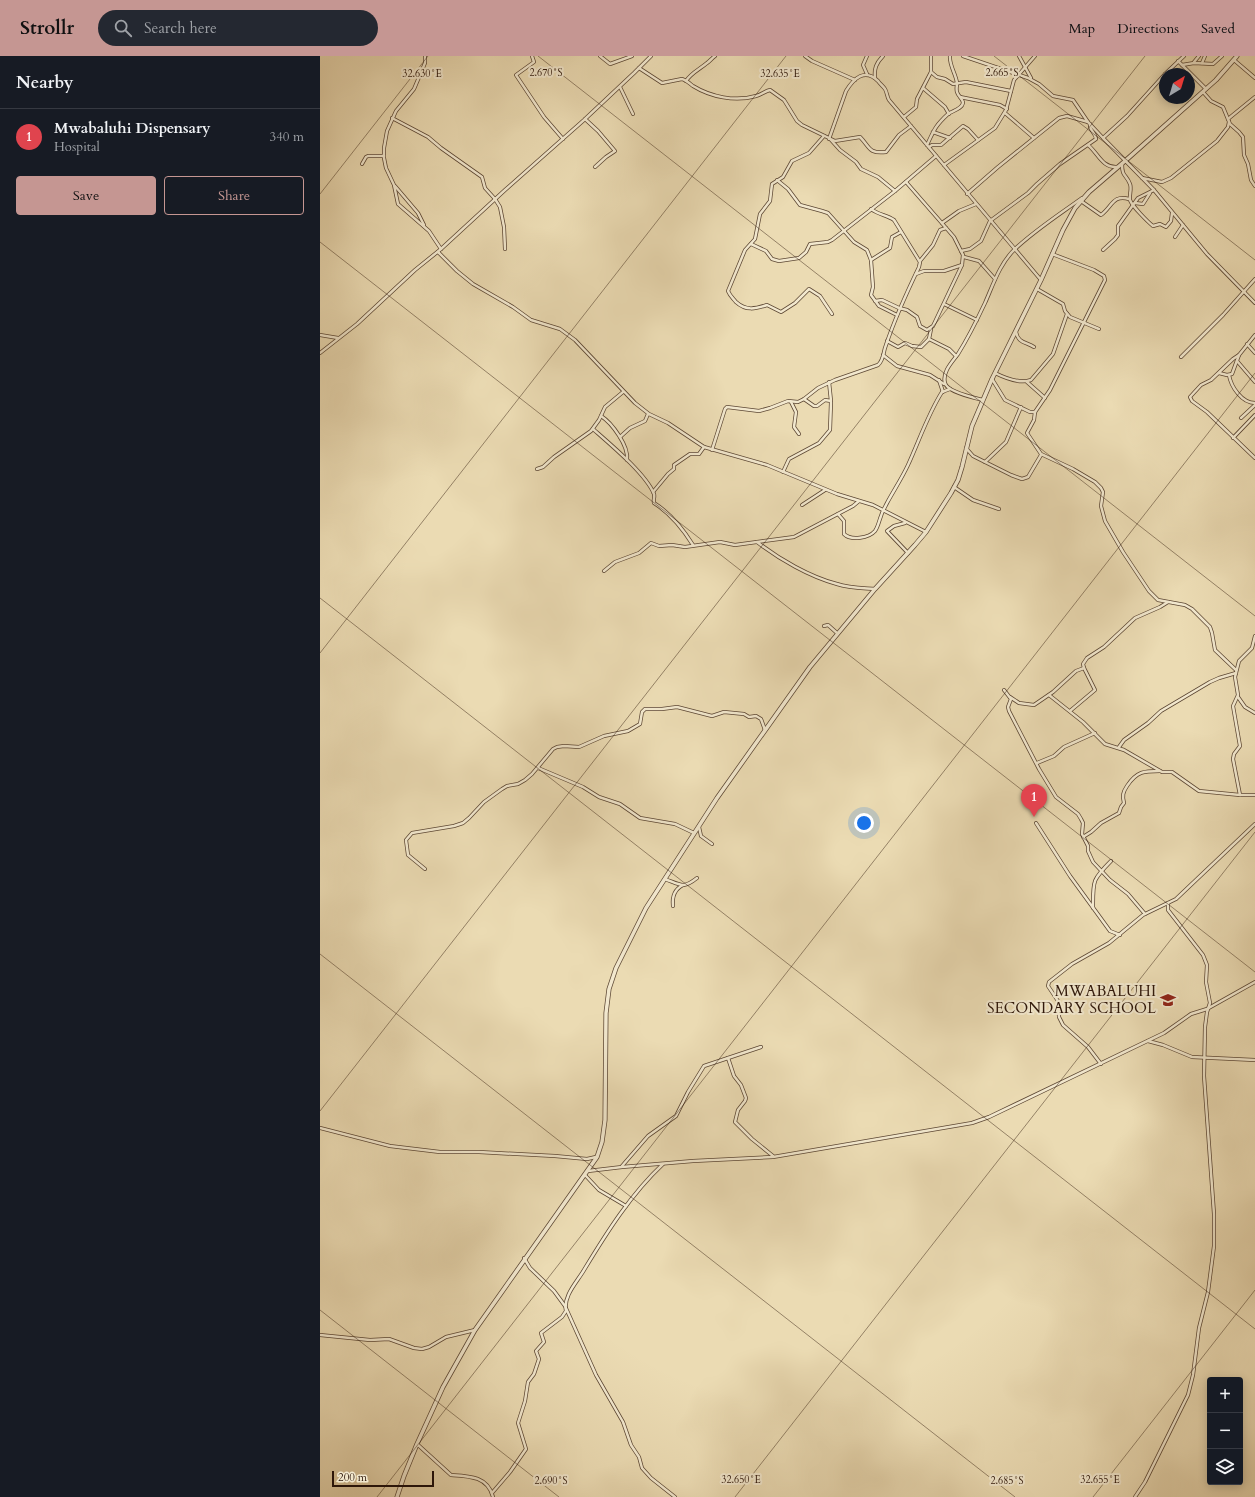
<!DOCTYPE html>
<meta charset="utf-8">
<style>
:root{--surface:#171b24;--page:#242831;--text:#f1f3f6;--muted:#9ea1a6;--line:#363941;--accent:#c59692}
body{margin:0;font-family:Cardo,serif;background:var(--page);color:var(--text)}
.controls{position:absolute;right:12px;bottom:12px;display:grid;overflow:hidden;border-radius:4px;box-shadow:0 2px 10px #0003}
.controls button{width:36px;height:36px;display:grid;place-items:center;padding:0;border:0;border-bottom:1px solid var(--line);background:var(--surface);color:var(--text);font:20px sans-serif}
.compass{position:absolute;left:839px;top:12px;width:36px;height:36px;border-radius:50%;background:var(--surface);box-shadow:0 2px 10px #0003;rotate:38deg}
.scale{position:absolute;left:12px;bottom:10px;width:102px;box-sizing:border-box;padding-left:4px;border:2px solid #2d1609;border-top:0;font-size:11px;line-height:14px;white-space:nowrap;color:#2d1609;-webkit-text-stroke:3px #f2e8ce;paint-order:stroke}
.you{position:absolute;left:544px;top:767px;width:14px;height:14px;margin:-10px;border:3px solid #fff;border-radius:50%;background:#1a73e8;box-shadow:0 0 0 6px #1a73e833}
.badge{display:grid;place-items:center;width:26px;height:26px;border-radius:50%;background:var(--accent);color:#fff;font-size:13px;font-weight:700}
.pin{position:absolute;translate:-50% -33px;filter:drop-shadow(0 1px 2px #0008)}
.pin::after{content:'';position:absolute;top:21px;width:14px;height:12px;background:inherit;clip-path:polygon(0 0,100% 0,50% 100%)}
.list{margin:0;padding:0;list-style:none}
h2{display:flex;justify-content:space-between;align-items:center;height:52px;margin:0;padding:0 16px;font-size:17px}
h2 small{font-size:13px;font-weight:400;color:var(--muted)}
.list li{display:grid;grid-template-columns:26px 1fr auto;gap:12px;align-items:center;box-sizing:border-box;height:56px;padding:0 16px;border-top:1px solid var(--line)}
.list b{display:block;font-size:15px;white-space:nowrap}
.list p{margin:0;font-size:13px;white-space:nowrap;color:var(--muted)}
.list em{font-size:13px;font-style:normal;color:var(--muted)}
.actions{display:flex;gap:8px;padding:12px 16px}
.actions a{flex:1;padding:9px 0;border:1px solid var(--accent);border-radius:4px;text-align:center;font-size:14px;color:var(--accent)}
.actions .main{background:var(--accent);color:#111}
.icon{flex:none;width:22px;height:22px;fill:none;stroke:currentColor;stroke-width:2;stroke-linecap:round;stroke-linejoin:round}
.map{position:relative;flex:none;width:935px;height:1441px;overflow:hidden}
header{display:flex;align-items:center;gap:24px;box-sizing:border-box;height:56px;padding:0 20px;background:var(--accent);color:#111}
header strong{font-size:19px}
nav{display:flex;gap:22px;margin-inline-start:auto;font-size:14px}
.search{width:280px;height:36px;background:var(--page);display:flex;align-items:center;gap:10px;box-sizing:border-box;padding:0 14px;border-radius:22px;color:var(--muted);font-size:15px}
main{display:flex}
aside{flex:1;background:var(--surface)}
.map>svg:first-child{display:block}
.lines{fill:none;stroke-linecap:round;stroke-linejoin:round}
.minor-casing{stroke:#5c4734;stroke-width:4}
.tertiary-casing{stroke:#5c4734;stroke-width:5}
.minor{stroke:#f2e8ce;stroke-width:2.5}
.tertiary{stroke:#f2e8ce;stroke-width:3.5}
.ticks{fill:none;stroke:#2d1609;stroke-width:1;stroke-opacity:0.45}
.labels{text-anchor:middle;stroke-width:4;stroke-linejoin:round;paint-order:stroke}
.poi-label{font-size:15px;fill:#2d1609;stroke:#f2e8ce;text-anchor:end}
.ticks-label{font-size:10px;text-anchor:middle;fill:#2d1609;stroke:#f2e8ce;stroke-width:4;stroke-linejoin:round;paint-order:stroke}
</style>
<header>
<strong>Strollr</strong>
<div class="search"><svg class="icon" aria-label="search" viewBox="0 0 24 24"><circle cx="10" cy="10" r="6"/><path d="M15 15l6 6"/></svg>Search here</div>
<nav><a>Map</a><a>Directions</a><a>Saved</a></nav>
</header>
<main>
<aside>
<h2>Nearby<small></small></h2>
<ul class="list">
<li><span class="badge" style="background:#e0444e">1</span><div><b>Mwabaluhi Dispensary</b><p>Hospital</p></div><em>340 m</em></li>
</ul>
<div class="actions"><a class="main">Save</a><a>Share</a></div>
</aside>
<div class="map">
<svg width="935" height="1441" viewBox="0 0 935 1441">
<rect width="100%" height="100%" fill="#ebdbb3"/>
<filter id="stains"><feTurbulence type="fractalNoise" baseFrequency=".005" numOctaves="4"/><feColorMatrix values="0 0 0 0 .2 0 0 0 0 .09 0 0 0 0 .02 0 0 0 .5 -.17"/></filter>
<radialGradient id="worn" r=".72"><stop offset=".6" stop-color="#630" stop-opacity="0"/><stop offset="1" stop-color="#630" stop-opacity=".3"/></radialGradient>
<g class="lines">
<defs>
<g id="minor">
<path d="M105,0V7L94,33L76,55L67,75L64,92V102L66,112L74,129L78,148L109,175L121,193"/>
<path d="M212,0L214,6L196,19L224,61L243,83"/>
<path d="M280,0L290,8L312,0"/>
<path d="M485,0L492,5L535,24"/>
<path d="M643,0L708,22L719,28L733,40L753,44L768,66L783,82L834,134L887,198L935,247"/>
<path d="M699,0L711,22"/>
<path d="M914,4L935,22"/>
<path d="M858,5L886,33"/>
<path d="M874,6L879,0"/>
<path d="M882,7L885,0"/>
<path d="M862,9L874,7L893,8L902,0"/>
<path d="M319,12L342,27L362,23C366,24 369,27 373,30C391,41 415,46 436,40C441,39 445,35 450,34L464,44L477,65L482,69L515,85L540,81C550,91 548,98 566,96L579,79L591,70"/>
<path d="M611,16L617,21L625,23L633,28L646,26L691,35"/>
<path d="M547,18L543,9L547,0"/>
<path d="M845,18L864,0"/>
<path d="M555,22C554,13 556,7 563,0"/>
<path d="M366,25C371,17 380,13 387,7C390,5 392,2 395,0"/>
<path d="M300,31L313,58"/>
<path d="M603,32L625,51L629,58"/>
<path d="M883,36L891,45L903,51L910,68L919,76L923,81L924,99L928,108L931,124L935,130"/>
<path d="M640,41L680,49L687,53"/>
<path d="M685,57L714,82"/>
<path d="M584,61L596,51L597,43L611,16V0"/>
<path d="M72,62L108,81L121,92L162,121L165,132L175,143L180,151L184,171L185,193"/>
<path d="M265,63L278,75L295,95L286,101L275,111"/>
<path d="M908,63L935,41"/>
<path d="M613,76L630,82"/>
<path d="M504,80L489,97L472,105L463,121L452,128L450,145L440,158L435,183L425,194L408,235C410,240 413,242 416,246C426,255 435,253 447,249L461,256L475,247L489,233L500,240L512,258"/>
<path d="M783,82L807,60L845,18"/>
<path d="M509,83L526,35C534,22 545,12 558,25C560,28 563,30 565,33C567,36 567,41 569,44L721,224"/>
<path d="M511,84L520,94L536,106L541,113L558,121L575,135"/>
<path d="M607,89C614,74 615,70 628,58C632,55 642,53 643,47C643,43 638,40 637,36C636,33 637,30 637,27C636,18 629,9 630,0"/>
<path d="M768,89C778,97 782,112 797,111"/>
<path d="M609,91L612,89H621L643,70L648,73L658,84"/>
<path d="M42,108L46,101L48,100H64"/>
<path d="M802,108C802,121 806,118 810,128C812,133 809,139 810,144C812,150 828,166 833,170L840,168L846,171L851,165L852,157"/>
<path d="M624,109L675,72L686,54L694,24L715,0"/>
<path d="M822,122L842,126L851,122L897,85L908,71L909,66"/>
<path d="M457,124L468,133L480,149L502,155L508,157L534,186L547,194L551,204L553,231L551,239L559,250L577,259"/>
<path d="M75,130L98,157L104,169"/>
<path d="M647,138L678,111L739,62L747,60L768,66"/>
<path d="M761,145L781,159C792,151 793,138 809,143"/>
<path d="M815,147L823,148L830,137"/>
<path d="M622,167L639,155L656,148"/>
<path d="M855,181L863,169"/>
<path d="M431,188L446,195L452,203L459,205L479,202L486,196L490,188L508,186L512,184L575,135L616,100"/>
<path d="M783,194L795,183L798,179V170L818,142L834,134"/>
<path d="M641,195L650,193L661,185L670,165L708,137L717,128L740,108L776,83C776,77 769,75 770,68"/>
<path d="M118,196L137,215L153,228L193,251L211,264L240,273L255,284L315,347L329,358L348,367L384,391L447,409L517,438L553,449L606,476"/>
<path d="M644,201L659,205L675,223"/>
<path d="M551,204L570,192L572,181L581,176"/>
<path d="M600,205L613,189L620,174L626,172"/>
<path d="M596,218L604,215H624L642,209"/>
<path d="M717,233L743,248L745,255L750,261L779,273"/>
<path d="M555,245L562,244L579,252L587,254L597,261L600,270L607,274L613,270L642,209L643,199L634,181L586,126"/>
<path d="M624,248L657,264"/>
<path d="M696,276C698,287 706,286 714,291"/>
<path d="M0,279L18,282"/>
<path d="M935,279L919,299L913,303L891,324L881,329L870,341L872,345L887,356L935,402"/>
<path d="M609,283L629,293L636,300"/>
<path d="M567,285L578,291L585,287L592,290L601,291L609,283L611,273"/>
<path d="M927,288L935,297"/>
<path d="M0,297L37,268L95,214L121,193L185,134L264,64L314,17L331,0"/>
<path d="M563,299L577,310L610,319L624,328"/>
<path d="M861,301L903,259L935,223"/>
<path d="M917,305L935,326"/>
<path d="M675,317C685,322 700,328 711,324L733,298L747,258"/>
<path d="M899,317L907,319L912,318L919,299"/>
<path d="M909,319C911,331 922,347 935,347"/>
<path d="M672,323L685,344L710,356H715L730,334L785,224L784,220L774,214L732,198"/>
<path d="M619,324L623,336"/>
<path d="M707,326L725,342"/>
<path d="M484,343L494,350H497L505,344L511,345L509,326"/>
<path d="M663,344C655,342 627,336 625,327C622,316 632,306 638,298C648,282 657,264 665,247C673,229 680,207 695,193C715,174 740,158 762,142"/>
<path d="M471,346L476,356L474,371L479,378"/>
<path d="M715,356L714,364L707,377L721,398L753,413L775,426L781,432L783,436L781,450L785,465L803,496L829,535L838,544L865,549L872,553L890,571L892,577L895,594L916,614"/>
<path d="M281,360C292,367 309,390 307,404"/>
<path d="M921,362L935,349"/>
<path d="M273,373C290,388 326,418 334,438C335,441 333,444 334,447C350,457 363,473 373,489"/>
<path d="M300,381L310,372L325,365L328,358"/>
<path d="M913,382L935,359"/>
<path d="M646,392L653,400L691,419L702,423L708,421L721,399"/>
<path d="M392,394L405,353L407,351L439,355L450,352L468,345L478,346L484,343L498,332L515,324L558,309C564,304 563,296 566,289C575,262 587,236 599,211L600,206L574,164C567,159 559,159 551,153"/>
<path d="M665,406L686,386L701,351"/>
<path d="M217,413L223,411L234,401L271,375L279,364L285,351L303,336"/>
<path d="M463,416L469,403L499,387L510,374L511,346"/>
<path d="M634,431L653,444L679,453"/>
<path d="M333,436L348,418L354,413V409L370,398H379L384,391"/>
<path d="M482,449L505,434"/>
<path d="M518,458L524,465V478C531,485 549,482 555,475C558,471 559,465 561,460C562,456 565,451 567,447C574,434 582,422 588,409C599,385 608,358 622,336L630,333"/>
<path d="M585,467L574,470L567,475L588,497"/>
<path d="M437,486C459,503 490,521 517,528C529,532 542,532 555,533"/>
<path d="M284,515L295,506L319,497L331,487L339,490L352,489L365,491L400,486L415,489L474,481L533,450L539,445"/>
<path d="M504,570L508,569L517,577"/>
<path d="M684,634L691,643L688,651L689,655L719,713L736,741L758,758L761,763L763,767L762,778L768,790V795L773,806L790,824L808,838L825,858"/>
<path d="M729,639L763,666L785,688L804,694L842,716H852L879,735L920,739H935"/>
<path d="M690,641L699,647L714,649L733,636L756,615L764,612"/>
<path d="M918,641L925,651L935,657"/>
<path d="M750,655L775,634L764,612L763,608L767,602L784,591L815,562L840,551L848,546"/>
<path d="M799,691L804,684L828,667L841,655L890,626L899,622L916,617"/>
<path d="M717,707L734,700L744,691L775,677"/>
<path d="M218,712L263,731L279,741L300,748L320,762L355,768L374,777"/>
<path d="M920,739L913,703L914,698L920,690L913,650L918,639L915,621L919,605L932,592L935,580"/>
<path d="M716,767L750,820L790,875L800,879"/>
<path d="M379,771L381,780L392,788"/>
<path d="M763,781L771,776L781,767L799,757L801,751L804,747C802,740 803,736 807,730C817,715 824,715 840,715"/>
<path d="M105,813L88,799L86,784L92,777L134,770L143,767L149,762L164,746L182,733L187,730L198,728L205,724L212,718L233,693L237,691L244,690L259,691L284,680L308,675L320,668L322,656L325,653H342L357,651L392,660L404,656L424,658L429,661L436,660L441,663L445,674"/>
<path d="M345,823C361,829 363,833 377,822"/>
<path d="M353,850C352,841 355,833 363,829"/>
<path d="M773,852C773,825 772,824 791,805"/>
<path d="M828,985L843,989L872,1001L935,1004"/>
<path d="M408,1002L414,1020L421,1029L426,1042L425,1045L418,1054L415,1066L432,1083L453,1100"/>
<path d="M781,1008L768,991L743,969L739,961L738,945L728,930L729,926L752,908L789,887L823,859L856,843L935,768"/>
<path d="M0,1072L70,1090L120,1096H159L235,1100L267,1103L276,1101"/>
<path d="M302,1110L328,1080L356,1060L368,1036L384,1010L441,991"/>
<path d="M268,1115L302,1111L373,1105L453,1101L652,1067L669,1061L844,977L871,958L887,953L935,926"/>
<path d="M265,1119L279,1134L306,1150"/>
<path d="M204,1202L210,1212L234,1235L245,1250L276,1319L303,1366L311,1389L319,1401L322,1412L331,1422L355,1441"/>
<path d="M0,1279L50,1284L69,1283L94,1292L102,1293L109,1291L126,1281L155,1274"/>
<path d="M97,1388L131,1419C148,1420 168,1420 173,1441"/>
<path d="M172,1437L190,1416L206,1393L198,1367L205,1345L208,1326L214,1318L219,1303L216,1295L224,1286L221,1277L242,1261L246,1255C243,1240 257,1226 264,1214C287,1176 311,1138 343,1108"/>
<path d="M815,1441L825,1426L868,1339L873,1319L879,1272L888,1236L894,1190V1158L884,1020L885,971L887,956L890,947L886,926L887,909L883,899L848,854V847"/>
</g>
<path id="tertiary" d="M77,1441L84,1420L97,1388L123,1331L155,1274L277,1101L282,1086L285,1064L286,957L289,933L296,912L326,852L397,742L490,611L555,533L595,489L606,476L631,437L638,424L642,411L652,370L672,323L721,224L743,174L755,152L769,136L805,105L896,24L917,0"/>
</defs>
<use href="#minor" class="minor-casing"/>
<use href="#tertiary" class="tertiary-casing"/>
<use href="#minor" class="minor"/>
<use href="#tertiary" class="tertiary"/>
</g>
<path class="ticks" d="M218,0L935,560M674,0L935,204M0,138L108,0M0,186L935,916M0,542L935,1273M0,597L466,0M0,898L695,1441M0,1055L825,0M0,1254L239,1441M57,1441L935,317M415,1441L935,776M773,1441L935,1234"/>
<defs>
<symbol id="school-bare" viewBox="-9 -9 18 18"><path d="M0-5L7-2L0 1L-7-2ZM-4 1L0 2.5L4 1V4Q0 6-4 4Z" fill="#8f2418" stroke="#f2e8ce" stroke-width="2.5" paint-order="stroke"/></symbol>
</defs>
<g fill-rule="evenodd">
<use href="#school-bare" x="837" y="933" width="22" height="22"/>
</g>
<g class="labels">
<g class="poi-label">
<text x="836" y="940">MWABALUHI<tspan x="836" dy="17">SECONDARY SCHOOL</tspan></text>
</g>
</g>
<g class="ticks-label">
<text x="226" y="20">2.670°S</text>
<text x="682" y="20">2.665°S</text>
<text x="102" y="21">32.630°E</text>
<text x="460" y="21">32.635°E</text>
<text x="421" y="1427">32.650°E</text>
<text x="780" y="1427">32.655°E</text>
<text x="231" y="1428">2.690°S</text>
<text x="687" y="1428">2.685°S</text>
</g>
<rect width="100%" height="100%" filter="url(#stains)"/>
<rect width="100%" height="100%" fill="url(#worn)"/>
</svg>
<div class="controls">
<button>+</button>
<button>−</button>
<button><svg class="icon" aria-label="layers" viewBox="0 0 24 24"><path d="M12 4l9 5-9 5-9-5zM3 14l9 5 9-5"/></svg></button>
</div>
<svg class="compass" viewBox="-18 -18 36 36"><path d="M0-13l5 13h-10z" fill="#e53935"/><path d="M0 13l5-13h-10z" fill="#9ea1a6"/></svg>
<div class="scale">200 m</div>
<div class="you"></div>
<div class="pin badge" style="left:714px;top:761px;background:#e0444e">1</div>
</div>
</main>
